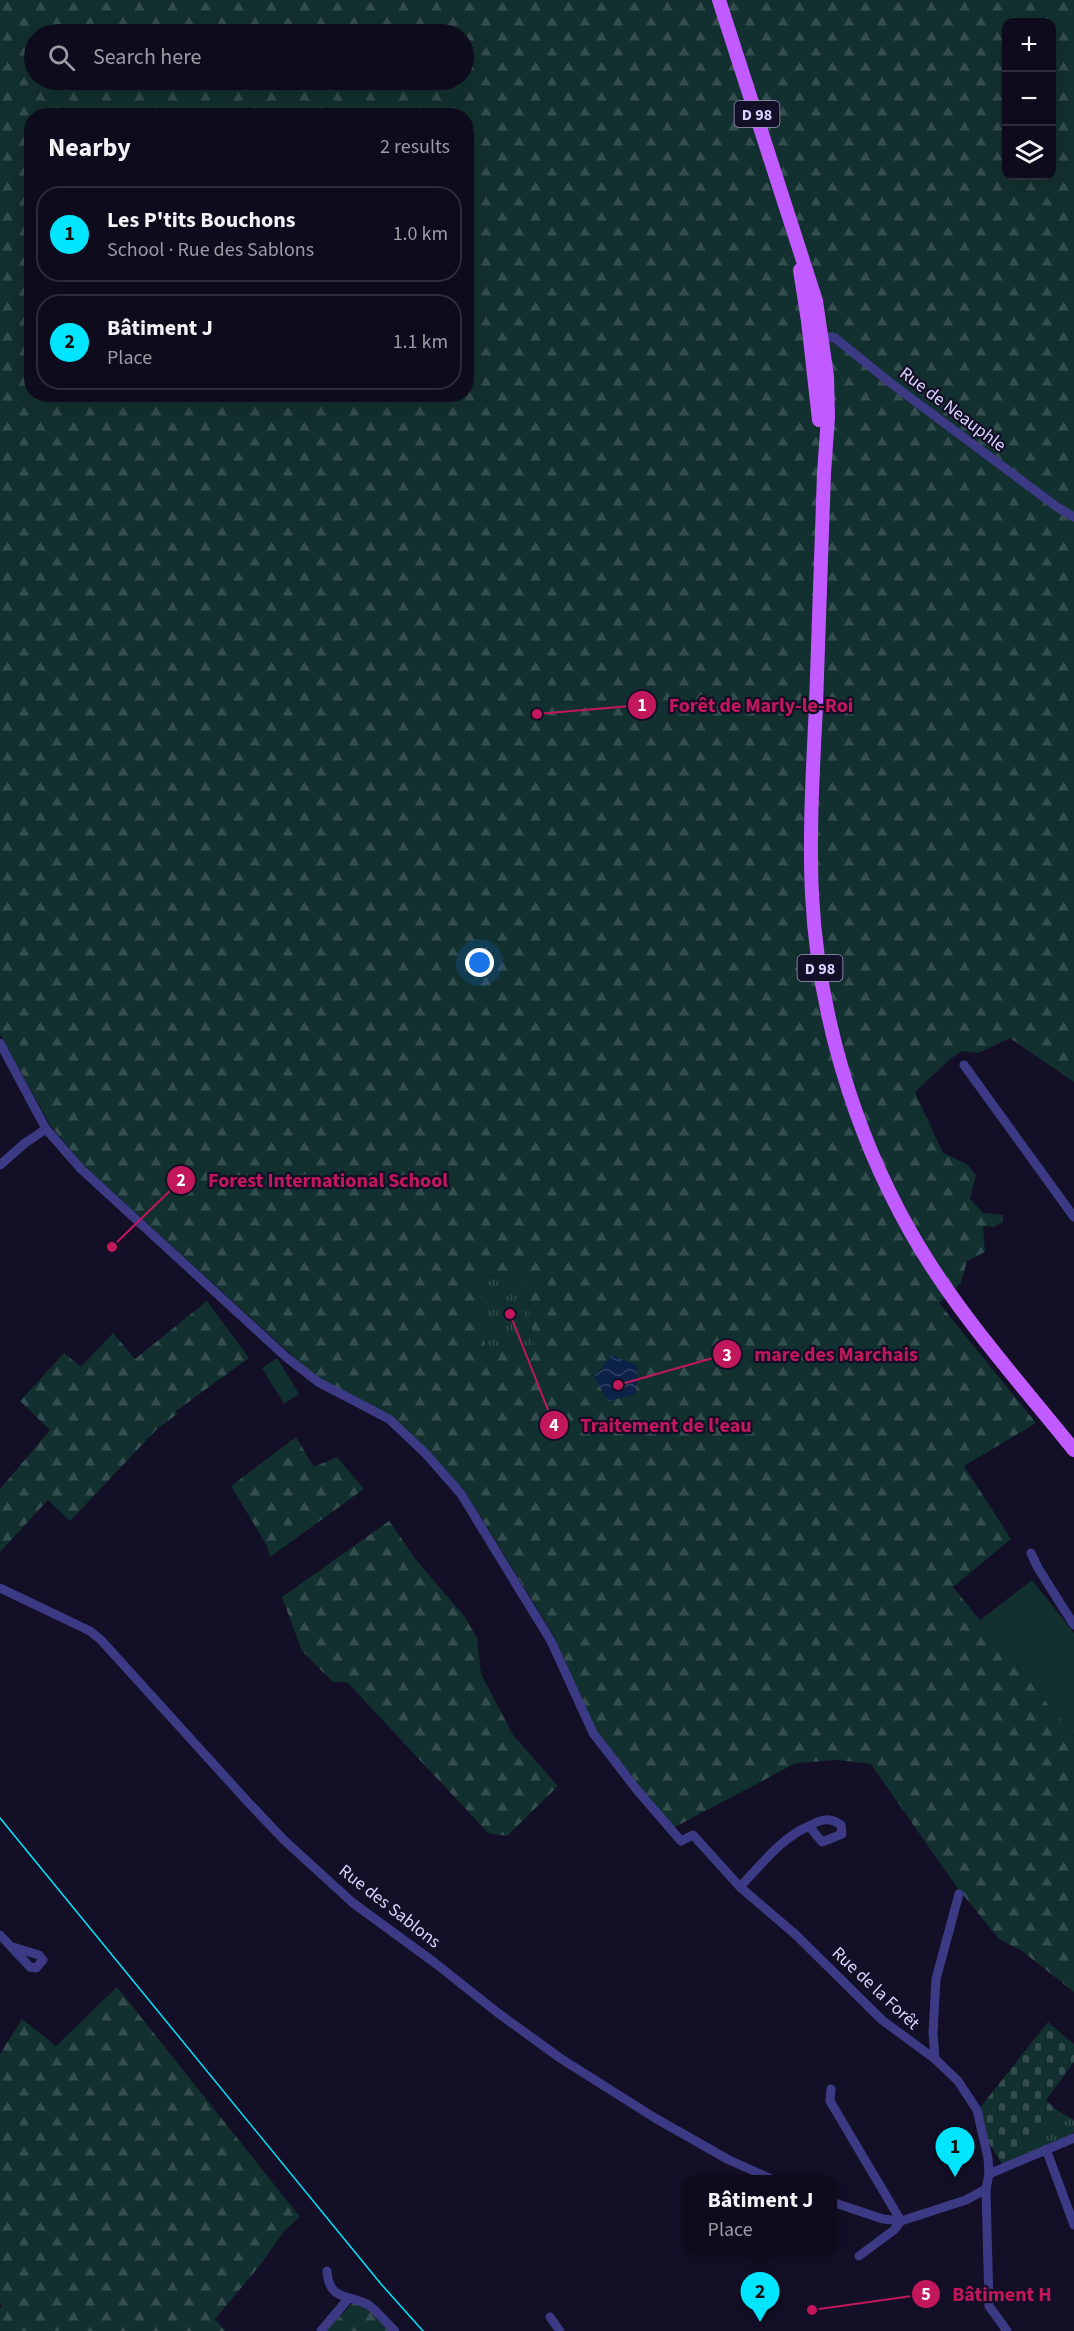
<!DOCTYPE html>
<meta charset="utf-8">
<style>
:root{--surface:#0e0b1c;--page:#1c1929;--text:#f1f3f6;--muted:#9b9ba3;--line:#2e2b3b;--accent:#00e5ff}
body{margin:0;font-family:"Source Sans 3",sans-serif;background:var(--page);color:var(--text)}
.controls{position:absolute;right:18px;top:18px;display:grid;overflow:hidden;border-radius:12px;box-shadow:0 6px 24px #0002}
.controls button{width:54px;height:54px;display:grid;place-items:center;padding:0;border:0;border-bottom:2px solid var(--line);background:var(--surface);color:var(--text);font:30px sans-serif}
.you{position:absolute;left:480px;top:963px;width:21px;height:21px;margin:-15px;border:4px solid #fff;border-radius:50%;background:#1a73e8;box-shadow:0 0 0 9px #1a73e833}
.badge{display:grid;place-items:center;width:39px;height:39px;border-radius:50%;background:var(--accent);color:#111;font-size:20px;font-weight:700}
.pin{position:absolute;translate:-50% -50px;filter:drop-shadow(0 2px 3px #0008)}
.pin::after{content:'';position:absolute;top:32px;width:21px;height:18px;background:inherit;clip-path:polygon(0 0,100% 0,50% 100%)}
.popup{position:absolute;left:684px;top:2175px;width:153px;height:78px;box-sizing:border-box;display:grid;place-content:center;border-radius:12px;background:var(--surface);filter:drop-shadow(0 2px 4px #0005);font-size:20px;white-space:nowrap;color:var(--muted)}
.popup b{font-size:22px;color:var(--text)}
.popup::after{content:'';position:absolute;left:50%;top:100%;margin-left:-12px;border:12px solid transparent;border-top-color:var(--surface)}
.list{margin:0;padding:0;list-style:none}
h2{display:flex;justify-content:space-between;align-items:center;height:78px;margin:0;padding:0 24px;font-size:26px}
h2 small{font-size:20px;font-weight:400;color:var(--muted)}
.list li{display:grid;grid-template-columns:39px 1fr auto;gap:18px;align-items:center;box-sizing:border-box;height:96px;margin:0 12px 12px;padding:0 12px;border:2px solid var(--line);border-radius:24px}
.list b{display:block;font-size:22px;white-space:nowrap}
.list p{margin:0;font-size:20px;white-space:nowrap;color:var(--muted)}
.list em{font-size:20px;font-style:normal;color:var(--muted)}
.icon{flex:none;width:33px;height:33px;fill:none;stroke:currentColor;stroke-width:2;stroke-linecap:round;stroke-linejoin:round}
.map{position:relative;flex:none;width:1074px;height:2331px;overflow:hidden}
.search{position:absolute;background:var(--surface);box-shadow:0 6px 24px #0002;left:24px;top:24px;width:450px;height:66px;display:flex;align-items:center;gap:15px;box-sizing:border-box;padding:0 21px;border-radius:33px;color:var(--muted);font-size:22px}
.panel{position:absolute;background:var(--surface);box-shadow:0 6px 24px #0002;left:24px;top:108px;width:450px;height:294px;border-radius:24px}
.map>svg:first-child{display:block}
.grass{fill:url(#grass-tufts)}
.forest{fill:url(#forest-firs);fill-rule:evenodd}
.cemetery{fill:url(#cemetery-stones)}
.garden{fill:#12302f}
.water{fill:url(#water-waves)}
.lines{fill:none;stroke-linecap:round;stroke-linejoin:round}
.street{stroke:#3d3a85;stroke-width:9}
.primary{stroke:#c25bff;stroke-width:14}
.tram{stroke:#00e5ff;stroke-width:1.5}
.labels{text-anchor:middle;stroke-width:4.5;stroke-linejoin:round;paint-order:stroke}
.shield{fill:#130f26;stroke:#9e99be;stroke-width:1.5}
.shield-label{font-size:16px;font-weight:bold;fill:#d9d4ff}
.street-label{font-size:18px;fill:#d9d4ff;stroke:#130f26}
.leader{fill:none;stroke:#c2185b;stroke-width:2}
.callout-dot{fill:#c2185b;stroke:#130f26;stroke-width:2}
.mark-label{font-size:18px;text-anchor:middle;font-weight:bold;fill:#fff}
.callout-label{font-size:20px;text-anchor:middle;font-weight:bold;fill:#c2185b;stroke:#130f26;stroke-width:4.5;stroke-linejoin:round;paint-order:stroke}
</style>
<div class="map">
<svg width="1074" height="2331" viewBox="0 0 1074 2331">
<defs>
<pattern id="grass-tufts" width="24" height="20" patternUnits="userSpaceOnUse" patternTransform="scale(1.5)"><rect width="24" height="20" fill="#12302f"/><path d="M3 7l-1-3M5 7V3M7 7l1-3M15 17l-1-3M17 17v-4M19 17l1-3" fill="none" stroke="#344d4e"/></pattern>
<pattern id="forest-firs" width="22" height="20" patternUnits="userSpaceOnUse" patternTransform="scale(1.5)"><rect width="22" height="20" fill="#12302f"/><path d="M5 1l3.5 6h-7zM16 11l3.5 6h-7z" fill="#344d4e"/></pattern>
<pattern id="cemetery-stones" width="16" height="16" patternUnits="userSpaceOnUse" patternTransform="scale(1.5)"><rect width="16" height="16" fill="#12302f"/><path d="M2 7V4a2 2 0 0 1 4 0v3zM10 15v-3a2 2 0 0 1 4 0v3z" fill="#344d4e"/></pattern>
<pattern id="water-waves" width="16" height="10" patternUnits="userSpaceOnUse" patternTransform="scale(1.5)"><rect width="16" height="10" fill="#0c2248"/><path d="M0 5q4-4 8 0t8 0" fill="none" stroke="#2f4163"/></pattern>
</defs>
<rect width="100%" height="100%" fill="#130f26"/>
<g class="grass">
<path d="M524,1273L534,1345L486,1353L477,1277Z"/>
<path d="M1055,2109L1074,2120V2132L1072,2135L1002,2164Z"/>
</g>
<g class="forest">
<path d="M0,0H1074V1082L1010,1038L978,1053L962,1051L949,1060L915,1092L943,1153L967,1164L976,1175L970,1199L983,1213L1003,1215V1222L994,1227L983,1226L985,1252L967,1261L961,1283L939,1303L1036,1423L964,1466L1011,1539L953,1587L1074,1736V1992L1022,1951L999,1939L956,1886L871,1764L838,1760L796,1763L671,1829L593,1726L554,1636L464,1490L397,1421L319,1380L84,1166L50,1125L0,1034ZM1006,22H1052V176H1006ZM34,34H464V80H34ZM32,116H466V394H32ZM524,1273L534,1345L486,1353L477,1277Z"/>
<path d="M207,1301L249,1358L176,1411L177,1414L157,1429L70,1521L48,1500L0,1552V1489L50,1430L20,1401L64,1353L81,1367L113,1333L135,1359Z"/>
<path d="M296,1437L314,1467L337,1457L364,1489L270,1557L267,1546L231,1486Z"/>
<path d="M389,1521L417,1561L464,1616L477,1638L481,1674L513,1735L558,1786L507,1836L488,1833L347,1682H333L302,1651L282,1597Z"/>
<path d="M117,1987L300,2217L285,2230L261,2264L215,2319L225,2331H0V2309L2,2307L0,2304V2054L22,2019L56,2046Z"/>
<path d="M353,2303L367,2307L393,2331H325Z"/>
</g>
<path class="cemetery" d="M1048,2022L1074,2044V2062L1046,2100L1055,2109L1002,2164L989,2143L979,2109Z"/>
<g class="garden">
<path d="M277,1358L299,1394L284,1404L262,1368Z"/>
<path d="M1032,1580L1074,1633V1736L980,1620Z"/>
</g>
<path class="water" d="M612,1355L638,1366L636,1394L608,1401L594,1377Z"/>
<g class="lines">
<g class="street">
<path d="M816,335L835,338L892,384L1057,507L1074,517"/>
<path d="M0,1043L46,1129L81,1169L286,1357L318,1382L389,1419L426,1454L461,1494L551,1641L593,1733L637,1790L681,1841L693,1835L740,1887L796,1935L882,2020L935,2059L958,2081L977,2110L988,2158L989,2174L986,2189L989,2306L1007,2331"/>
<path d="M964,1065L1074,1217"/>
<path d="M0,1165L25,1143L46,1129"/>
<path d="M1031,1553L1038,1568L1074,1625"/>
<path d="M0,1588L90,1631L101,1640L247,1801L284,1840L353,1903L435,1963L498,2013L560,2058L655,2118L729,2160L774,2180"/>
<path d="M740,1887C761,1865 781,1838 809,1826L822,1842L842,1834L841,1825C830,1817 821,1819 809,1826"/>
<path d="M0,1935L30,1967L36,1968L43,1960L39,1955L13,1947"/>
<path d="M935,2059L933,2033L936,1979L959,1894"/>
<path d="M831,2089L830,2101L901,2221L894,2230L859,2256"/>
<path d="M1046,2149L1074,2225"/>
<path d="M989,2174L1074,2138"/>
<path d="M832,2202L883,2219L901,2221L966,2200L986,2189"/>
<path d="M327,2271C329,2301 347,2294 367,2304C377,2310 386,2323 395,2331"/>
<path d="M550,2317L560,2331"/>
<path d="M321,2331L348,2299"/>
</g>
<g class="primary">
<path d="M719,0L816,301L827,376L828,417L824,473C821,551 818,628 816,705C813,768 809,832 812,895C818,1011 853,1130 910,1231C955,1311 1017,1379 1074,1450"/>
<path d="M800,270L808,321L819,420"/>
</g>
<path class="tram" d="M0,1818L381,2284L423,2331"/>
</g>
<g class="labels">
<g class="shield">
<rect x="734.5" y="101" width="45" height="26" rx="4.5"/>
<rect x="797.5" y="955" width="45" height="26" rx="4.5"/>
</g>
<g class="shield-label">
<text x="757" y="120">D 98</text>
<text x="820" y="974">D 98</text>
</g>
<g class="street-label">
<text transform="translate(953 409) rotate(37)" y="6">Rue de Neauphle</text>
<text transform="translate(390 1906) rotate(38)" y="6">Rue des Sablons</text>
<text transform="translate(876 1988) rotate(43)" y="6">Rue de la Forêt</text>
</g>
</g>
<path class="leader" d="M537 714L642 705M112 1247L181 1180M618 1385L727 1354M510 1314L554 1425M812 2310L926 2294"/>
<g class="callout-dot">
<circle cx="537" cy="714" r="6"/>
<circle cx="112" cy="1247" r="6"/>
<circle cx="618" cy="1385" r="6"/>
<circle cx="510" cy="1314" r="6"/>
<circle cx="812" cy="2310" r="6"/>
<circle cx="642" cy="705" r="15"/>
<circle cx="181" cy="1180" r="15"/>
<circle cx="727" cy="1354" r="15"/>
<circle cx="554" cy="1425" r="15"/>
<circle cx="926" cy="2294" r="15"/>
</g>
<g class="mark-label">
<text x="642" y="711">1</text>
<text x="181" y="1186">2</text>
<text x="727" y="1361">3</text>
<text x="554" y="1431">4</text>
<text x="926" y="2300">5</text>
</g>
<g class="callout-label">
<text x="761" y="712">Forêt de Marly-le-Roi</text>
<text x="328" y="1187">Forest International School</text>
<text x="836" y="1361">mare des Marchais</text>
<text x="666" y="1432">Traitement de l'eau</text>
<text x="1002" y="2301">Bâtiment H</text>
</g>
</svg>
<div class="controls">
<button>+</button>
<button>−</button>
<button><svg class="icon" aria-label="layers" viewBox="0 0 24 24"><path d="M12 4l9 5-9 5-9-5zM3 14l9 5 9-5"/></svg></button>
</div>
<div class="you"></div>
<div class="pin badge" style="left:955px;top:2177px">1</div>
<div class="pin badge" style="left:760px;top:2322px">2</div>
<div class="popup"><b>Bâtiment J</b>Place</div>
<div class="search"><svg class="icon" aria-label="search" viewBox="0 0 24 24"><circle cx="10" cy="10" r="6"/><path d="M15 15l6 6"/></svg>Search here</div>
<section class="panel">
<h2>Nearby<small>2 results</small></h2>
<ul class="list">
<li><span class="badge">1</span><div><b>Les P'tits Bouchons</b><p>School · Rue des Sablons</p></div><em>1.0 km</em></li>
<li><span class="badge">2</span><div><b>Bâtiment J</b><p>Place</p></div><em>1.1 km</em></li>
</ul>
</section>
</div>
